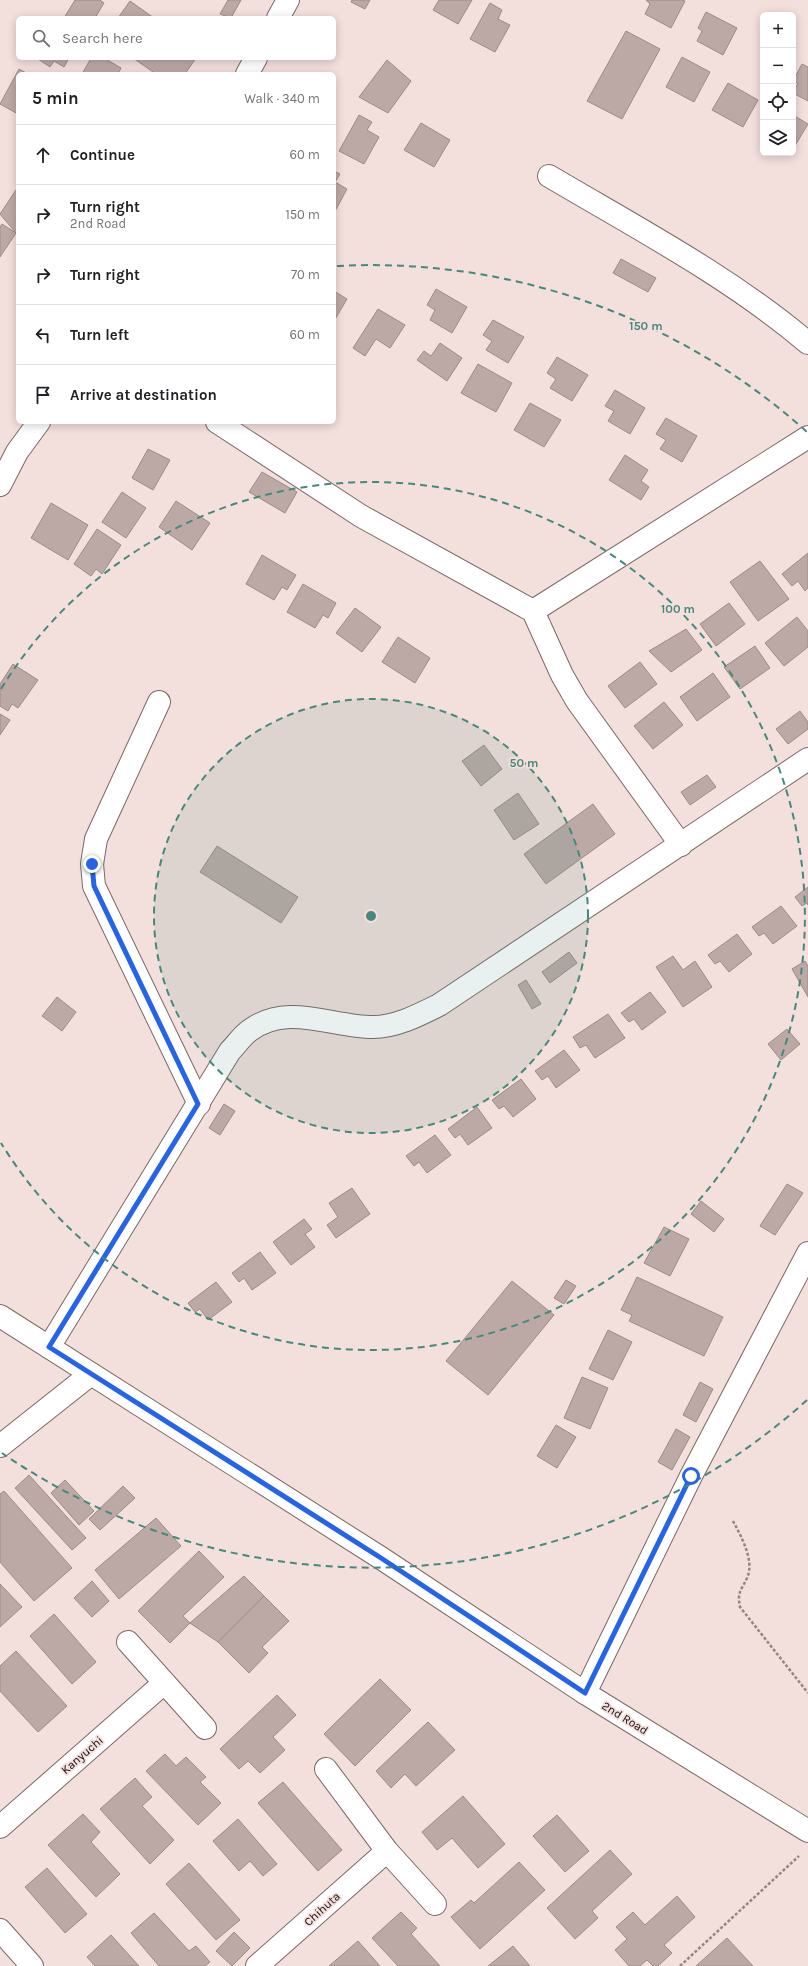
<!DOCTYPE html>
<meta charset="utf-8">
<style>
:root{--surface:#fff;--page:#f2f2f2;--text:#202124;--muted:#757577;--line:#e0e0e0}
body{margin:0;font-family:Karla,sans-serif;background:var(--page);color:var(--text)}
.controls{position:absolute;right:12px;top:12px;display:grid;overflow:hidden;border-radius:6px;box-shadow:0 2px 10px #0003}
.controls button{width:36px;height:36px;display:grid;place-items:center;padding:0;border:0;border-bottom:1px solid var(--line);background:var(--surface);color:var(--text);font:20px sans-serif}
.stop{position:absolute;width:12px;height:12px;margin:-9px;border:3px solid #2563eb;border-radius:50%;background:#fff}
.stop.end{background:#2563eb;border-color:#fff;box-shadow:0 1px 4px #0008}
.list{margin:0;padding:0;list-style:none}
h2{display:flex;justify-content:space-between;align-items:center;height:52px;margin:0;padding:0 16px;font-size:17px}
h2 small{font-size:13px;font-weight:400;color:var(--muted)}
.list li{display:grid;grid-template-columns:26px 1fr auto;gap:12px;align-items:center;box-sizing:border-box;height:60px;padding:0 16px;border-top:1px solid var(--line)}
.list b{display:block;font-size:15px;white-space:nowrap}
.list p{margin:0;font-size:13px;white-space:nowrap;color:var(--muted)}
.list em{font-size:13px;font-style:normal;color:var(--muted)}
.icon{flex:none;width:22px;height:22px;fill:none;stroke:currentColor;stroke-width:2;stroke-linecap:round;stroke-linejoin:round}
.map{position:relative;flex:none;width:808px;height:1966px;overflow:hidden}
.search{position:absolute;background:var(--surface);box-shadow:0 2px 10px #0003;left:16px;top:16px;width:320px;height:44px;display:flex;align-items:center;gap:10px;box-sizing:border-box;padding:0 14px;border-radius:6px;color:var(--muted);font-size:15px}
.panel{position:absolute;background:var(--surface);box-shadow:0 2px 10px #0003;left:16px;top:72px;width:320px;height:352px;border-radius:6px}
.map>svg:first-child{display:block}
.building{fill:#bca9a6;stroke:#9d8b88}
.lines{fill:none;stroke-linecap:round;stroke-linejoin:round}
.minor-casing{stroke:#7a6966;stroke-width:24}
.path{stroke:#938582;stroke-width:2.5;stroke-dasharray:3 2;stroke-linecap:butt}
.minor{stroke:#fff;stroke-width:22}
.route{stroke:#2563eb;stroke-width:5}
.ring{fill:none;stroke:#45897d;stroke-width:2;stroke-dasharray:7 5}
.labels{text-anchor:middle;stroke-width:3.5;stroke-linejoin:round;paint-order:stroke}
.street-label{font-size:12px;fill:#160f0e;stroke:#f3dfdc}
.centre{fill:#45897d;stroke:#f3dfdc;stroke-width:2}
.ring-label{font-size:12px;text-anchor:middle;font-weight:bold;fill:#45897d;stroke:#f3dfdc;stroke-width:3.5;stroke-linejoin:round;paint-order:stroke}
</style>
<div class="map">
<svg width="808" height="1966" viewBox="0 0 808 1966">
<rect width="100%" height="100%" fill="#f3dfdc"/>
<g class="building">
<path d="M75,0H100L104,3L95,18H64Z"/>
<path d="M228,0H241L231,18L220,14Z"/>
<path d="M352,0H370L365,9L351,2Z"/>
<path d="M439,0H472L458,24L433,10Z"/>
<path d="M646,0H683L685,1L671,28L645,14L650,4Z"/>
<path d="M130,1L154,18H118Z"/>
<path d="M490,3L502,10L498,19L510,25L495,52L470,39Z"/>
<path d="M706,12L737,28L723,55L697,41L702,31L698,28Z"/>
<path d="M626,31L660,49L622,119L587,101Z"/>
<path d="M682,57L710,72L694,102L666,87Z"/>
<path d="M38,58H69L64,67L54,61L50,67L38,59Z"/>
<path d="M91,58H104L121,68L118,74H82Z"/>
<path d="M133,58H196L185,74H156Z"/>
<path d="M387,60L411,81L388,113L359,97Z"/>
<path d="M802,64L808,67V101L793,93L798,83L793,81Z"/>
<path d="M19,69L28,74H18V114L0,104Z"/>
<path d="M728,83L758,100L743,127L712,110Z"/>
<path d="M359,115L372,122L367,130L379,137L364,164L339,151Z"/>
<path d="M793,115L808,124L793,149Z"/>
<path d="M421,123L450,140L434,167L404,150Z"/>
<path d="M334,171L340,174L335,182L347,189L334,213Z"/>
<path d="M16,190L18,192V230L16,233L0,214Z"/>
<path d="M2,224L16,233L0,257V227Z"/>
<path d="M621,259L656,278L648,292L613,273Z"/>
<path d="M436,289L467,307L452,333L430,320L435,310L427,305Z"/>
<path d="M334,291L347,299L334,321Z"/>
<path d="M378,309L405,325L390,348L376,339L365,356L353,348Z"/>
<path d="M493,320L524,337L508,363L486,350L492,341L483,335Z"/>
<path d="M440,343L462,358L447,381L417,360L424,351L431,356Z"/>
<path d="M557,357L588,375L572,401L550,388L556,379L547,373Z"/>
<path d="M478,364L512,383L496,412L461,393Z"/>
<path d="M615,390L645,408L630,434L608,421L614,411L605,406Z"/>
<path d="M530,403L561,420L544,447L514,430Z"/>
<path d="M666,418L697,436L682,462L660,449L666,440L656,434Z"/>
<path d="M148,449L170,460L153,490L132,478Z"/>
<path d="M625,455L648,470L641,481L649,487L641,500L609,480Z"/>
<path d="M262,472L297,492L285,513L249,492Z"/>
<path d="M122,492L146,508L126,538L102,522Z"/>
<path d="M176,501L210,523L192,550L159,527Z"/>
<path d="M51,503L88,525L68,560L31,538Z"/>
<path d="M97,529L121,545L102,574L96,569L91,576L74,564Z"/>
<path d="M808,553V588L805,591L798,581L792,586L782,574Z"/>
<path d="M262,555L296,575L287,590L282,587L274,600L246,584Z"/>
<path d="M760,561L789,599L758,621L730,582Z"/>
<path d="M303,584L336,603L328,618L323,615L315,628L287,612Z"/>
<path d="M729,603L745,624L716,646L700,624Z"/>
<path d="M355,608L381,627L362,652L336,633Z"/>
<path d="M797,617L808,631V647L784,666L765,643Z"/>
<path d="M686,629L702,650L671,672L649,651Z"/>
<path d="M398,637L430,658L415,683L382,662Z"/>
<path d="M755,646L770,668L740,689L724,667Z"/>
<path d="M640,662L657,684L625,708L608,686Z"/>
<path d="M13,664L38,680L18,708L12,704L8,711L0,706V684Z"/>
<path d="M713,673L730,697L697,721L680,697Z"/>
<path d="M664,702L683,725L653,749L634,726Z"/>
<path d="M800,711L808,722V729L788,744L776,729Z"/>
<path d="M0,714L10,720L0,735Z"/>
<path d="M484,745L502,769L481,786L462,761Z"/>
<path d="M707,775L716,787L690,805L681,792Z"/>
<path d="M518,793L539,824L514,840L494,810Z"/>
<path d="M593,804L615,834L546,884L524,854Z"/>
<path d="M217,846L298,897L281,923L200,872Z"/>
<path d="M808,887V905L807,903L802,906L795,897Z"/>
<path d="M781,906L797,926L773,944L764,933L759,936L752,927Z"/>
<path d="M737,934L752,954L729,972L720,961L715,964L708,955Z"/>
<path d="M569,952L577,963L550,983L542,972Z"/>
<path d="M673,956L683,970L695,961L712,987L683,1007L656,967Z"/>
<path d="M805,961L808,966V997L792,969Z"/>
<path d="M526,980L541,1004L532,1009L518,985Z"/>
<path d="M650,992L666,1012L642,1030L634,1019L629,1022L621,1013Z"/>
<path d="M57,997L76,1012L62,1031L42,1016Z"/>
<path d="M608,1014L625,1038L595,1058L586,1045L580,1048L573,1037Z"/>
<path d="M787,1029L800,1044L781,1060L768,1044Z"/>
<path d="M564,1050L580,1070L556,1088L548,1076L542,1080L535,1071Z"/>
<path d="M521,1079L536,1099L513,1117L504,1106L499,1109L492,1100Z"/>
<path d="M224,1104L235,1111L220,1135L209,1128Z"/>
<path d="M477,1107L492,1128L468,1145L460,1134L455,1138L448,1129Z"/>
<path d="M435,1135L451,1155L427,1173L419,1162L414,1166L406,1156Z"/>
<path d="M787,1184L803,1193L775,1235L760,1226Z"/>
<path d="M352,1188L370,1214L336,1238L327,1225L338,1217L329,1203Z"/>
<path d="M701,1201L724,1219L714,1232L691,1214Z"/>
<path d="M304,1219L312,1229L305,1234L315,1247L291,1265L273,1242Z"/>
<path d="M664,1227L689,1239L670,1276L644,1263Z"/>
<path d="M260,1252L276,1273L252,1290L244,1278L239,1282L232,1273Z"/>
<path d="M637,1277L723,1317L704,1356L629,1321L632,1315L621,1310Z"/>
<path d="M566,1280L576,1286L564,1304L554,1298Z"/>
<path d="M512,1281L554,1315L488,1395L446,1361Z"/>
<path d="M216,1282L232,1302L208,1320L200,1309L195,1312L188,1303Z"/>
<path d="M608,1330L632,1342L613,1380L589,1369Z"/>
<path d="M582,1377L608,1388L590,1429L564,1418Z"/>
<path d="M700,1382L713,1389L696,1422L683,1415Z"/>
<path d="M556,1425L576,1437L557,1468L537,1456Z"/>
<path d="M676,1429L690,1437L672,1470L658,1462Z"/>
<path d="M29,1475L86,1538L72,1550L15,1488Z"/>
<path d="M65,1480L94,1511L79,1525L51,1493Z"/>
<path d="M123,1486L135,1498L100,1530L89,1519Z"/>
<path d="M4,1491L72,1568L34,1601L0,1562V1494Z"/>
<path d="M156,1518L181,1546L119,1599L95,1570Z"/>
<path d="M199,1551L224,1577L183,1616L190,1623L170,1643L138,1611Z"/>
<path d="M244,1576L264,1596L218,1642L190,1623Z"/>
<path d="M92,1581L109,1601L92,1617L74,1598Z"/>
<path d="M0,1584L22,1607L0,1627Z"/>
<path d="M264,1596L289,1621L262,1647L268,1653L249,1673L218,1642Z"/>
<path d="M54,1614L96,1662L72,1684L30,1636Z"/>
<path d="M16,1651L67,1706L38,1732L0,1691V1666Z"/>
<path d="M380,1679L411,1710L355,1766L324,1734Z"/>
<path d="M277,1695L296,1715L273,1737L285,1750L260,1773L248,1761L239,1769L220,1749Z"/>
<path d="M428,1722L455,1750L416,1786L405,1774L391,1788L376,1771Z"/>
<path d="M165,1754L176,1766L186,1757L206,1777L200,1782L221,1803L198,1825L146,1771Z"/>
<path d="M135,1778L152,1797L142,1806L174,1840L150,1864L100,1809Z"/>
<path d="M283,1782L342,1850L318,1871L258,1803Z"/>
<path d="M463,1796L505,1844L478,1868L452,1838L437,1850L422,1832Z"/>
<path d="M83,1814L100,1832L91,1842L120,1874L96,1897L48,1845Z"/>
<path d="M557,1815L589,1851L565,1872L533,1836Z"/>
<path d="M238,1819L277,1864L263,1876L250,1861L239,1871L213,1841Z"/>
<path d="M610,1850L632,1874L592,1911L598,1918L575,1939L547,1908Z"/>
<path d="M519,1862L545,1890L480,1949L451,1917L471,1900L474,1903Z"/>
<path d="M189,1863L240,1920L216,1940L166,1884Z"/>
<path d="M47,1868L87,1914L65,1933L25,1887Z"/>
<path d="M677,1896L695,1917L664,1945L672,1953L658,1966H653L647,1960L640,1966H629L615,1950L627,1939L616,1927L633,1912L645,1925Z"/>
<path d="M401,1912L417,1928L411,1934L440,1966H398L372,1938Z"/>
<path d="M154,1913L189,1951L196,1946L210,1962L205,1966H159L131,1933Z"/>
<path d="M234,1932L250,1948L232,1966L216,1951Z"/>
<path d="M111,1935L139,1966H95L87,1957Z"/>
<path d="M727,1938L753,1966H696Z"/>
<path d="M358,1941L380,1966H329Z"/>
<path d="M513,1946L530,1966H488Z"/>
</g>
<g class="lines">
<defs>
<g id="minor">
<path d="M278,18L288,0"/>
<path d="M247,74L256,58"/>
<path d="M549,176C637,228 730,277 808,343"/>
<path d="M217,422L361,516L533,611L562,675L577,701L681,845"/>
<path d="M0,485L17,452L39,422"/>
<path d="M533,611L808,437"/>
<path d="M159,702L96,839L92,864L94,886L199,1104"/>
<path d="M0,1316L381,1558L585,1693L808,1831"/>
<path d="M49,1347L230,1051C236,1045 242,1036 249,1031C287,1002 331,1027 373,1027C396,1027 419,1015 439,1005L808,759"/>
<path d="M0,1446L91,1374"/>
<path d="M128,1642L205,1728"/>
<path d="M585,1693L691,1476L808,1253"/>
<path d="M326,1769L387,1851L435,1904"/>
<path d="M0,1827L164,1683"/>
<path d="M0,1930L32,1966"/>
<path d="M257,1966L387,1851"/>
</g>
</defs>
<use href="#minor" class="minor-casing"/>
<g class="path">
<path d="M733,1521C741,1536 755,1561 747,1578C741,1591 737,1592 740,1607L808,1693"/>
<path d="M680,1966L799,1856"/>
</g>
<use href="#minor" class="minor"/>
</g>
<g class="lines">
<path class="route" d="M92,864L94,886L198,1104L49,1347L381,1558L585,1693L691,1476"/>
</g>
<circle cx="371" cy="916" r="217" fill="#45897d" fill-opacity=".12"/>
<g class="ring">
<circle cx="371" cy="916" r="217"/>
<path d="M1 689A434 434 0 1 1 1 1143"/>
<path d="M807 1400A651 651 0 0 1 2 1453M337 266A651 651 0 0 1 807 432"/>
</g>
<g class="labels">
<g class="street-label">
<text transform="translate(625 1718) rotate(32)" y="4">2nd Road</text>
<text transform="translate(82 1755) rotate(-41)" y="4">Kanyuchi</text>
<text transform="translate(322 1909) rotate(-42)" y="4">Chihuta</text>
</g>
</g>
<circle cx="371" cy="916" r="6" class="centre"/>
<g class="ring-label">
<text x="646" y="330">150 m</text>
<text x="678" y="613">100 m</text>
<text x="524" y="767">50 m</text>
</g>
</svg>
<div class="controls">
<button>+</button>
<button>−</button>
<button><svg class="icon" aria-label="locate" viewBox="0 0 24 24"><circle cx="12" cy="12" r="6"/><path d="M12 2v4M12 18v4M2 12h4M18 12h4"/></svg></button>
<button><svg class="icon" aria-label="layers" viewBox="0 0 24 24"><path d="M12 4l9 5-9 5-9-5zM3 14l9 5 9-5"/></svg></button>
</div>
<div class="stop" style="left:691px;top:1476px"></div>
<div class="stop end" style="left:92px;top:864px"></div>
<div class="search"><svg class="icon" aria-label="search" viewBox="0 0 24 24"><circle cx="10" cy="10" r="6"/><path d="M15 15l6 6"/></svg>Search here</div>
<section class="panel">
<h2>5 min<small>Walk · 340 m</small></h2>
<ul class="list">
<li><svg class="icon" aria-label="ahead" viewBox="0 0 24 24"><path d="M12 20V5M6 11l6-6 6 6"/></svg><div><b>Continue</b></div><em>60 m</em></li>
<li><svg class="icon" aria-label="right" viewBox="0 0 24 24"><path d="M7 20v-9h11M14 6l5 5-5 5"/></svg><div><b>Turn right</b><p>2nd Road</p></div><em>150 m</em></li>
<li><svg class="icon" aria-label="right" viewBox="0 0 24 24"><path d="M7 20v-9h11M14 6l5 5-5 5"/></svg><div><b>Turn right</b></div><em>70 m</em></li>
<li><svg class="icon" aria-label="left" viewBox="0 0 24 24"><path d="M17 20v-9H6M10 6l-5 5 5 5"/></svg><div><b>Turn left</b></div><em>60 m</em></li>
<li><svg class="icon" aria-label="arrive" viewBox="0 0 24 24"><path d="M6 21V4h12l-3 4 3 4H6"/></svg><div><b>Arrive at destination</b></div></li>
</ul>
</section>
</div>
